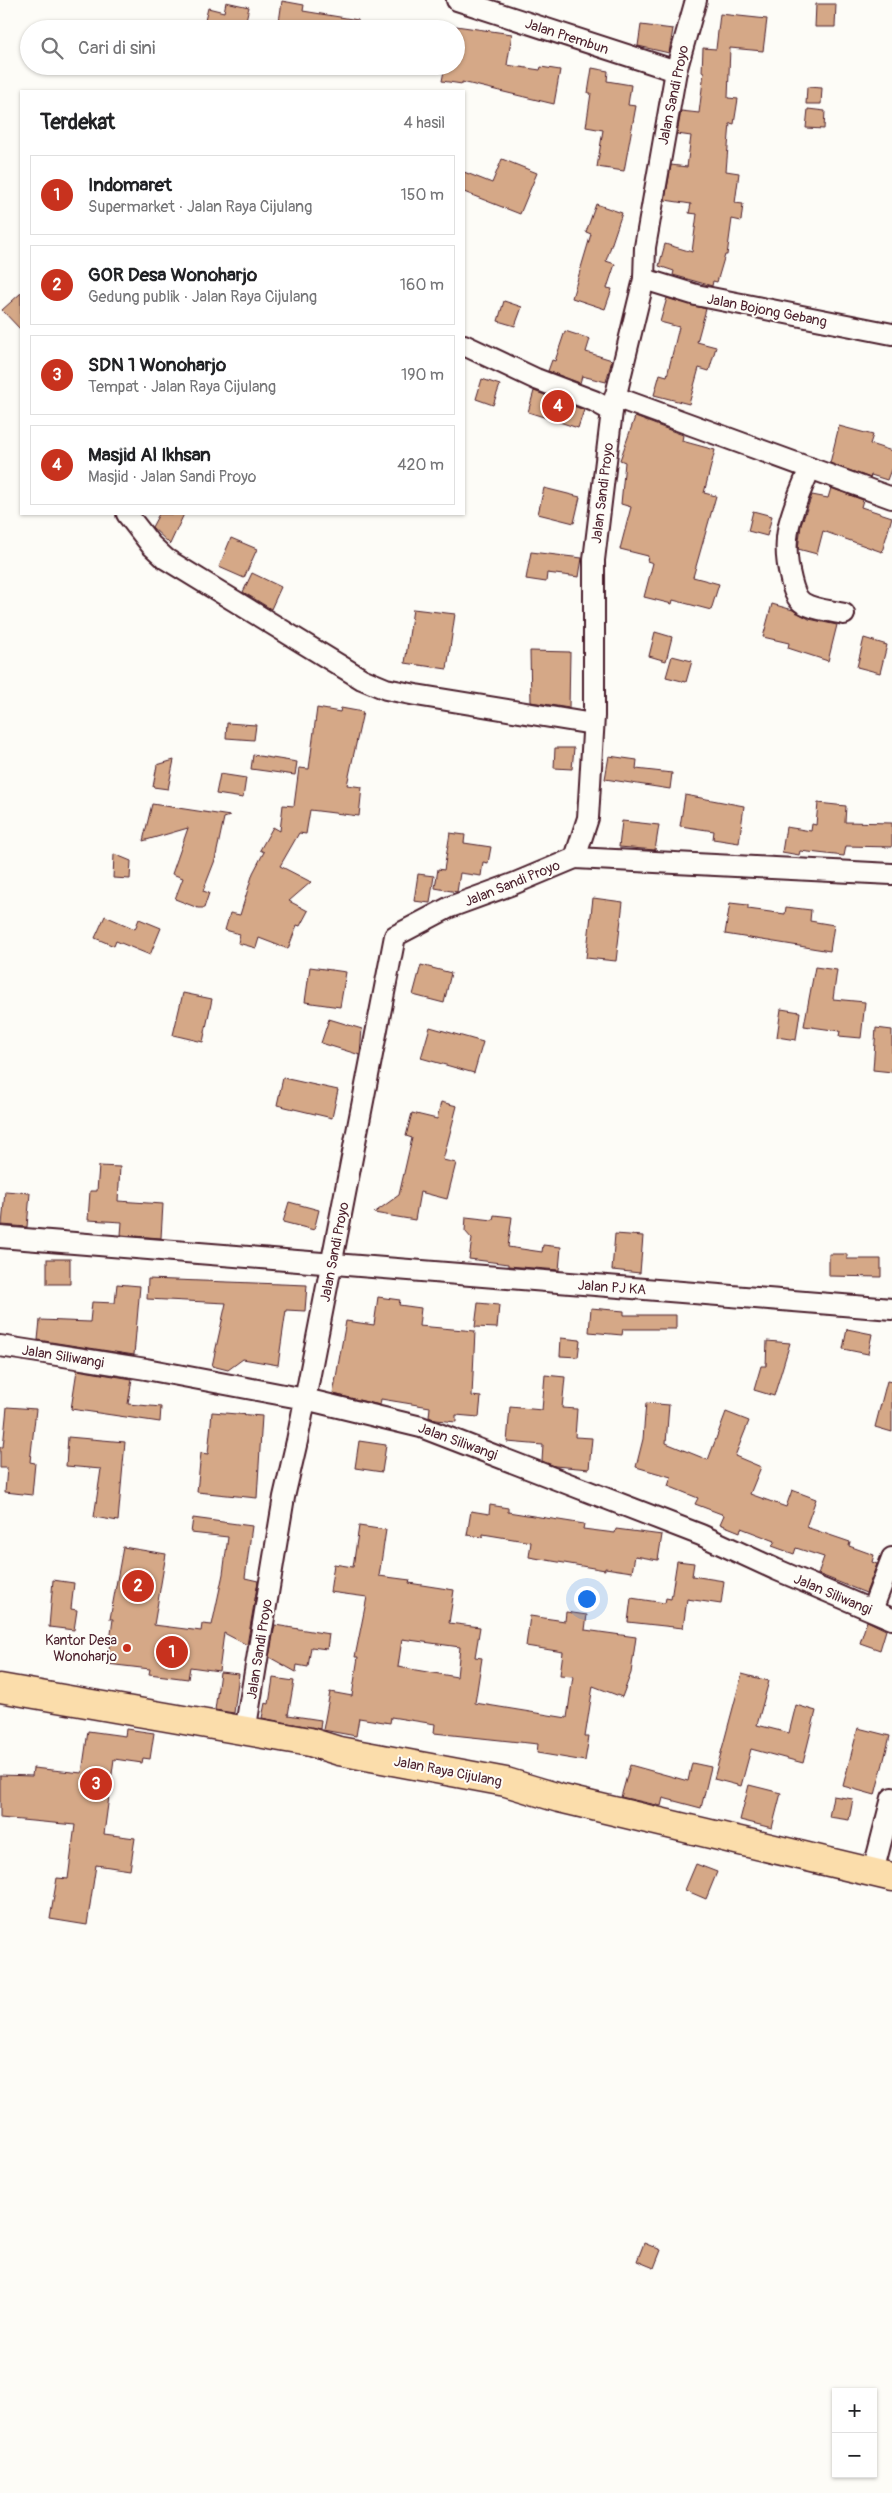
<!DOCTYPE html>
<html lang="id">
<meta charset="utf-8">
<style>
:root{--surface:#fff;--page:#f2f2f2;--text:#202124;--muted:#757577;--line:#e0e0e0;--accent:#c8321e}
body{margin:0;font-family:Pangolin,sans-serif;background:var(--page);color:var(--text)}
.controls{position:absolute;right:15px;bottom:15px;display:grid;overflow:hidden;border-radius:0px;box-shadow:0 1px 4px #0004}
.controls button{width:45px;height:45px;display:grid;place-items:center;padding:0;border:0;border-bottom:1px solid var(--line);background:var(--surface);color:var(--text);font:25px sans-serif}
.you{position:absolute;left:586px;top:1598px;width:18px;height:18px;margin:-12px;border:4px solid #fff;border-radius:50%;background:#1a73e8;box-shadow:0 0 0 8px #1a73e833}
.badge{display:grid;place-items:center;width:32px;height:32px;border-radius:50%;background:var(--accent);color:#fff;font-size:16px;font-weight:700}
.pin{position:absolute;translate:-50% -50%;border:2px solid #fff;box-shadow:0 1px 5px #0006}
.list{margin:0;padding:0;list-style:none}
h2{display:flex;justify-content:space-between;align-items:center;height:65px;margin:0;padding:0 20px;font-size:21px}
h2 small{font-size:16px;font-weight:400;color:var(--muted)}
.list li{display:grid;grid-template-columns:32px 1fr auto;gap:15px;align-items:center;box-sizing:border-box;height:80px;margin:0 10px 10px;padding:0 10px;border:1px solid var(--line);border-radius:0px}
.list b{display:block;font-size:19px;white-space:nowrap}
.list p{margin:0;font-size:16px;white-space:nowrap;color:var(--muted)}
.list em{font-size:16px;font-style:normal;color:var(--muted)}
.icon{flex:none;width:28px;height:28px;fill:none;stroke:currentColor;stroke-width:2;stroke-linecap:round;stroke-linejoin:round}
.map{position:relative;flex:none;width:892px;height:2493px;overflow:hidden}
.search{position:absolute;background:var(--surface);box-shadow:0 1px 4px #0004;left:20px;top:20px;width:445px;height:55px;display:flex;align-items:center;gap:12px;box-sizing:border-box;padding:0 18px;border-radius:28px;color:var(--muted);font-size:19px}
.panel{position:absolute;background:var(--surface);box-shadow:0 1px 4px #0004;left:20px;top:90px;width:445px;height:425px;border-radius:0px}
.map>svg:first-child{display:block}
.building{fill:#d5a887;stroke:#4a1f2b;fill-rule:evenodd}
.lines{fill:none;stroke-linecap:round;stroke-linejoin:round}
.minor-casing{stroke:#4a1f2b;stroke-width:24}
.highway-casing{stroke:#4a1f2b;stroke-width:31}
.minor{stroke:#fdfcf7;stroke-width:20}
.highway{stroke:#fbddab;stroke-width:28}
.poi-dot{fill:#c8321e;stroke:#fdfcf7;stroke-width:2}
.labels{text-anchor:middle;stroke-width:4;stroke-linejoin:round;paint-order:stroke}
.street-label{font-size:14px;fill:#4a1f2b;stroke:#fdfcf7}
.poi-label{font-size:14px;fill:#4a1f2b;stroke:#fdfcf7;text-anchor:end}
</style>
<div class="map">
<svg width="892" height="2493" viewBox="0 0 892 2493">
<rect width="100%" height="100%" fill="#fdfcf7"/>
<filter id="ink" filterUnits="userSpaceOnUse"><feTurbulence type="fractalNoise" baseFrequency=".02" numOctaves="2"/><feDisplacementMap in="SourceGraphic" scale="10" xChannelSelector="R" yChannelSelector="G"/><feConvolveMatrix kernelMatrix="1 2 1 2 8 2 1 2 1" color-interpolation-filters="sRGB"/></filter>
<g filter="url(#ink)">
<g class="building">
<path d="M282,1L304,5L303,11L358,20V29H278Z"/>
<path d="M226,2L249,7L244,29H203L208,8L224,12Z"/>
<path d="M816,4H836L835,27H815Z"/>
<path d="M720,14L767,19L763,51L730,48L728,98L738,99L734,124L730,123L726,171L739,173L735,203L743,204L741,221L732,219L727,255H725L717,282L713,281L712,286L673,275L674,271L659,266L665,244L692,252L697,214L689,213L691,204L665,200L671,165L687,167L691,136L677,134L681,111L699,113L704,72H702L703,48L716,49Z"/>
<path d="M641,25L673,29L669,53L638,46Z"/>
<path d="M456,26L512,34L507,65L540,70L541,67L560,70L554,104L462,82V84L442,81L445,66H456Z"/>
<path d="M592,68L608,71L607,81L631,85L628,105L636,106L624,171L597,167L603,130L586,127L591,93H588Z"/>
<path d="M807,87L822,88L821,104H806Z"/>
<path d="M808,109L825,111L824,129L806,128Z"/>
<path d="M502,159L537,173L520,214L464,192V172L492,183Z"/>
<path d="M596,204L622,213L606,261L615,264L607,288L612,289L605,309L572,298L591,234L586,232Z"/>
<path d="M21,293V330L2,310Z"/>
<path d="M667,298L706,309L697,342L716,347L709,371L699,368L689,404L654,395L660,374L667,376L679,327L660,322Z"/>
<path d="M504,301L522,307L515,326L498,321Z"/>
<path d="M565,331L590,339L586,352L612,360L606,382L582,376L580,383L548,371L552,360L555,361Z"/>
<path d="M482,379L500,385L493,405L476,399Z"/>
<path d="M534,391L584,410L578,428L528,412Z"/>
<path d="M635,417L683,435L682,441L715,450L704,493L716,496L693,577L719,584L711,610L673,600L672,604L644,597L653,563L647,561L648,556L620,549L631,507L621,504L625,462L620,460Z"/>
<path d="M839,426L873,435L870,444L892,451V467L887,480L871,475L870,478L830,463Z"/>
<path d="M544,488L580,497L574,523L538,514Z"/>
<path d="M831,488L863,500L861,507L892,517L882,552L823,531L817,554L798,549L801,525L812,495L828,498Z"/>
<path d="M753,511L772,516L767,536L748,531Z"/>
<path d="M159,514H184L170,544L152,527Z"/>
<path d="M231,538L257,549L244,578L219,567Z"/>
<path d="M531,552L582,558L579,577L547,573L546,582L526,579Z"/>
<path d="M252,573L281,587L271,609L243,592Z"/>
<path d="M772,604L793,610L809,619L837,625L828,661L788,648L789,643L763,637Z"/>
<path d="M413,609L455,614L447,669L405,663Z"/>
<path d="M655,632L672,637L666,661L649,656Z"/>
<path d="M864,638L887,645L880,673L857,667Z"/>
<path d="M530,651L570,652L569,708L531,702Z"/>
<path d="M672,656L692,661L686,682L666,677Z"/>
<path d="M317,708L340,712L341,708L363,712L347,785L362,787L359,816L310,810L306,834L299,833L280,866L311,882L289,901L308,911L300,926L297,925L288,949L259,938L256,948L238,943L240,934L225,930L230,913L240,915L253,873L264,852L260,850L273,827L280,831L283,805L294,806L299,768L309,769Z"/>
<path d="M227,723L256,725L254,740L226,738Z"/>
<path d="M555,748H574L572,769L554,768Z"/>
<path d="M253,755L297,762L295,775L251,769Z"/>
<path d="M609,756L637,760L636,769L672,773L670,789L605,779Z"/>
<path d="M174,760L168,789L153,787L157,765Z"/>
<path d="M220,774L246,778L243,798L216,794Z"/>
<path d="M685,795L744,806L739,843L713,839L714,831L680,826Z"/>
<path d="M818,803L846,806L845,822L892,823V847L846,846L844,856L800,851L799,855L782,852L786,827L811,831L812,824L816,825Z"/>
<path d="M152,804L230,816L224,818L215,860L203,891L209,893L204,908H198L175,899L183,878L172,874L188,828L143,841Z"/>
<path d="M622,821L659,825L655,850L619,847Z"/>
<path d="M450,833L465,835L464,843L491,847L488,863L483,862L481,876L460,873L457,892L435,888L438,869L444,870Z"/>
<path d="M114,854L131,861L130,879L113,878Z"/>
<path d="M418,874L434,876L430,903L414,901Z"/>
<path d="M593,898L623,902L616,961L586,958Z"/>
<path d="M730,903L748,905V909L785,914L786,907L811,910L810,921L834,925L830,951L725,934Z"/>
<path d="M105,916L135,929L139,919L161,928L150,955L116,941L114,946L95,938Z"/>
<path d="M421,965L451,973L444,1003L413,995Z"/>
<path d="M310,967L346,972L340,1007L305,1002Z"/>
<path d="M815,967L837,970L833,999L865,1002L861,1038L839,1036L840,1031L804,1026Z"/>
<path d="M183,993L212,999L203,1042L173,1035Z"/>
<path d="M781,1009L800,1012L796,1040L777,1037Z"/>
<path d="M329,1019L362,1029L360,1055L321,1043Z"/>
<path d="M430,1027L483,1042L474,1073L421,1058Z"/>
<path d="M876,1028L892,1030V1072L873,1070Z"/>
<path d="M283,1078L338,1090L332,1118L277,1105Z"/>
<path d="M441,1102L457,1106L443,1160L456,1163L447,1199L420,1192L415,1220L374,1213L399,1195L412,1138L406,1136L412,1113L437,1119Z"/>
<path d="M99,1166L120,1167L118,1201L163,1204L161,1238L121,1235L122,1222L88,1220L90,1191H97Z"/>
<path d="M5,1191L30,1193L27,1227L2,1225Z"/>
<path d="M289,1202L319,1210L314,1230L283,1222Z"/>
<path d="M494,1215L512,1217L508,1247L542,1252L543,1245L561,1247L559,1270L508,1266V1264L469,1259L472,1239L465,1231L466,1217L493,1220Z"/>
<path d="M615,1234L643,1236L640,1273L612,1270Z"/>
<path d="M829,1254H847V1259H881V1277L829,1276Z"/>
<rect x="47" y="1259" width="23" height="25"/>
<path d="M148,1279L307,1285L305,1311L286,1310L278,1365L243,1359L228,1370L212,1366L226,1303L147,1299Z"/>
<path d="M117,1284L140,1286L134,1355L38,1340L40,1320L90,1322L92,1302L115,1303Z"/>
<path d="M378,1297L400,1300L399,1305L421,1308L419,1326L475,1331L472,1396L481,1397L479,1417L456,1415V1422L436,1420L429,1417L430,1407L381,1399L380,1405L333,1394L346,1321L374,1325Z"/>
<path d="M478,1303L499,1305L497,1328L475,1327Z"/>
<path d="M591,1308L624,1311V1315H676V1329H623L622,1335L589,1332Z"/>
<path d="M847,1329L872,1334L868,1354L843,1349Z"/>
<path d="M561,1338L580,1340L578,1357L560,1356Z"/>
<path d="M767,1341L790,1343L774,1396L754,1390L761,1366H766Z"/>
<path d="M77,1370L132,1379L128,1404L161,1407L160,1422L71,1409Z"/>
<path d="M545,1375L565,1377L562,1408L577,1409L575,1437L592,1438L589,1469L555,1466L542,1461L543,1445L507,1442L510,1407L542,1410Z"/>
<path d="M887,1381L892,1382V1432L875,1427Z"/>
<path d="M646,1403L669,1405L666,1443L708,1460L726,1412L749,1421L735,1456L761,1467L750,1494L786,1507L792,1490L816,1499L806,1527L850,1542L849,1546L874,1555L872,1562L877,1564L866,1593L818,1574L824,1557L796,1548L794,1554L772,1546L775,1541L741,1528L740,1532L720,1524L724,1515L695,1504L698,1498L668,1486L671,1477L636,1467L643,1439Z"/>
<path d="M7,1407L36,1409L30,1462L35,1463L32,1495L5,1492L7,1468H0V1447H3Z"/>
<path d="M212,1412L262,1416L257,1498L197,1492L201,1453L208,1454Z"/>
<path d="M68,1437L125,1442L118,1521L94,1517L101,1469L66,1466Z"/>
<path d="M359,1441L386,1445L382,1472L355,1468Z"/>
<path d="M490,1505L508,1508V1512L584,1524L583,1529L615,1533L616,1529L662,1535L658,1560L635,1556L632,1572L605,1568V1570L529,1557L531,1542L483,1534V1537L467,1535L471,1511L489,1514Z"/>
<path d="M193,1518L252,1526L245,1578L258,1581L247,1645L224,1633L219,1671L190,1667L188,1679L149,1674L150,1669L107,1664L113,1619H110L123,1547L166,1554L154,1625L201,1631L202,1624L212,1625L223,1574L228,1537L191,1533Z"/>
<path d="M359,1526L386,1530L379,1576L410,1580L409,1583L454,1590L449,1623L480,1627L475,1657L482,1658L475,1703L567,1718L573,1676L560,1675L563,1652L526,1646L530,1616L565,1621L566,1612L587,1615L585,1630L636,1637L631,1673L622,1697L593,1686L585,1737H589L585,1761L537,1753L538,1744L434,1733L435,1724L391,1717L390,1723L359,1718L356,1736L323,1730L330,1692L352,1696L358,1657H355L367,1597L330,1592L334,1564L353,1567ZM402,1639L460,1647L457,1677L398,1667Z"/>
<path d="M677,1561L694,1563L692,1576L724,1581L721,1604L687,1599L683,1628L628,1622L631,1598L665,1603L666,1598L671,1599Z"/>
<path d="M53,1580L74,1583L71,1609L77,1610L74,1630L49,1627Z"/>
<path d="M867,1621L886,1630L880,1650L860,1643Z"/>
<path d="M275,1625L329,1634L327,1649L311,1647L308,1667L297,1665L296,1672L269,1657Z"/>
<path d="M220,1672L239,1674L234,1713L215,1710Z"/>
<path d="M742,1674L769,1681L757,1725L789,1733L796,1705L816,1711L803,1763L751,1749L741,1786L714,1779Z"/>
<path d="M273,1678L294,1681L288,1715L321,1720L320,1729L262,1718L265,1703L269,1704Z"/>
<path d="M858,1728L890,1736L875,1795L843,1786Z"/>
<path d="M126,1729L154,1733L150,1759L143,1758L142,1763L114,1759L104,1834L135,1838L130,1870L96,1865L87,1925L50,1919L57,1878L68,1879L75,1825L0,1818V1775L32,1776L33,1768L82,1773L88,1731L125,1736Z"/>
<path d="M692,1763L711,1767L701,1808L663,1798L661,1806L621,1797L630,1765L688,1781Z"/>
<path d="M749,1785L781,1793L772,1828L740,1820Z"/>
<path d="M833,1796L853,1799L849,1820L829,1817Z"/>
<path d="M696,1864L717,1872L706,1899L685,1890Z"/>
<path d="M644,2243L661,2250L654,2268L637,2261Z"/>
</g>
<g class="lines">
<defs>
<g id="minor">
<path d="M457,0L676,71"/>
<path d="M644,279L696,295L892,334"/>
<path d="M464,345L536,379L594,401L612,411"/>
<path d="M615,397L892,498"/>
<path d="M810,468C793,510 779,533 791,580C793,588 796,599 803,603C814,610 832,611 844,614"/>
<path d="M127,514L151,545L166,559L362,679L386,689L416,695L593,724"/>
<path d="M575,858L892,874"/>
<path d="M0,1237L892,1309"/>
<path d="M0,1346L146,1369L305,1399L421,1427L701,1535L775,1569L892,1619"/>
<path d="M872,1610L892,1558"/>
<path d="M245,1732L284,1497L297,1441L395,936L450,907L513,884L575,858L588,818L594,716V560L612,411L644,279L645,247L676,71L696,0"/>
<path d="M873,1872L892,1798"/>
</g>
<path id="highway" d="M0,1688L310,1742L339,1751L506,1782L559,1798L892,1877"/>
</defs>
<use href="#minor" class="minor-casing"/>
<use href="#highway" class="highway-casing"/>
<use href="#minor" class="minor"/>
<use href="#highway" class="highway"/>
</g>
</g>
<circle class="poi-dot" cx="127" cy="1648" r="5"/>
<g class="labels">
<g class="street-label">
<text transform="translate(567 36) rotate(18)" y="5">Jalan Prembun</text>
<text transform="translate(673 95) rotate(-78)" y="5">Jalan Sandi Proyo</text>
<text transform="translate(767 310) rotate(11)" y="5">Jalan Bojong Gebang</text>
<text transform="translate(602 493) rotate(-83)" y="5">Jalan Sandi Proyo</text>
<text transform="translate(512 883) rotate(-22)" y="5">Jalan Sandi Proyo</text>
<text transform="translate(334 1252) rotate(-79)" y="5">Jalan Sandi Proyo</text>
<text transform="translate(612 1287) rotate(4)" y="5">Jalan PJ KA</text>
<text transform="translate(63 1356) rotate(9)" y="5">Jalan Siliwangi</text>
<text transform="translate(458 1441) rotate(20)" y="5">Jalan Siliwangi</text>
<text transform="translate(833 1594) rotate(23)" y="5">Jalan Siliwangi</text>
<text transform="translate(259 1649) rotate(-81)" y="5">Jalan Sandi Proyo</text>
<text transform="translate(448 1771) rotate(11)" y="5">Jalan Raya Cijulang</text>
</g>
<g class="poi-label">
<text x="117" y="1645">Kantor Desa<tspan x="117" dy="16">Wonoharjo</tspan></text>
</g>
</g>
</svg>
<div class="controls">
<button>+</button>
<button>−</button>
</div>
<div class="you"></div>
<div class="pin badge" style="left:172px;top:1652px">1</div>
<div class="pin badge" style="left:138px;top:1586px">2</div>
<div class="pin badge" style="left:96px;top:1784px">3</div>
<div class="pin badge" style="left:558px;top:406px">4</div>
<div class="search"><svg class="icon" aria-label="search" viewBox="0 0 24 24"><circle cx="10" cy="10" r="6"/><path d="M15 15l6 6"/></svg>Cari di sini</div>
<section class="panel">
<h2>Terdekat<small>4 hasil</small></h2>
<ul class="list">
<li><span class="badge">1</span><div><b>Indomaret</b><p>Supermarket · Jalan Raya Cijulang</p></div><em>150 m</em></li>
<li><span class="badge">2</span><div><b>GOR Desa Wonoharjo</b><p>Gedung publik · Jalan Raya Cijulang</p></div><em>160 m</em></li>
<li><span class="badge">3</span><div><b>SDN 1 Wonoharjo</b><p>Tempat · Jalan Raya Cijulang</p></div><em>190 m</em></li>
<li><span class="badge">4</span><div><b>Masjid Al Ikhsan</b><p>Masjid · Jalan Sandi Proyo</p></div><em>420 m</em></li>
</ul>
</section>
</div>
